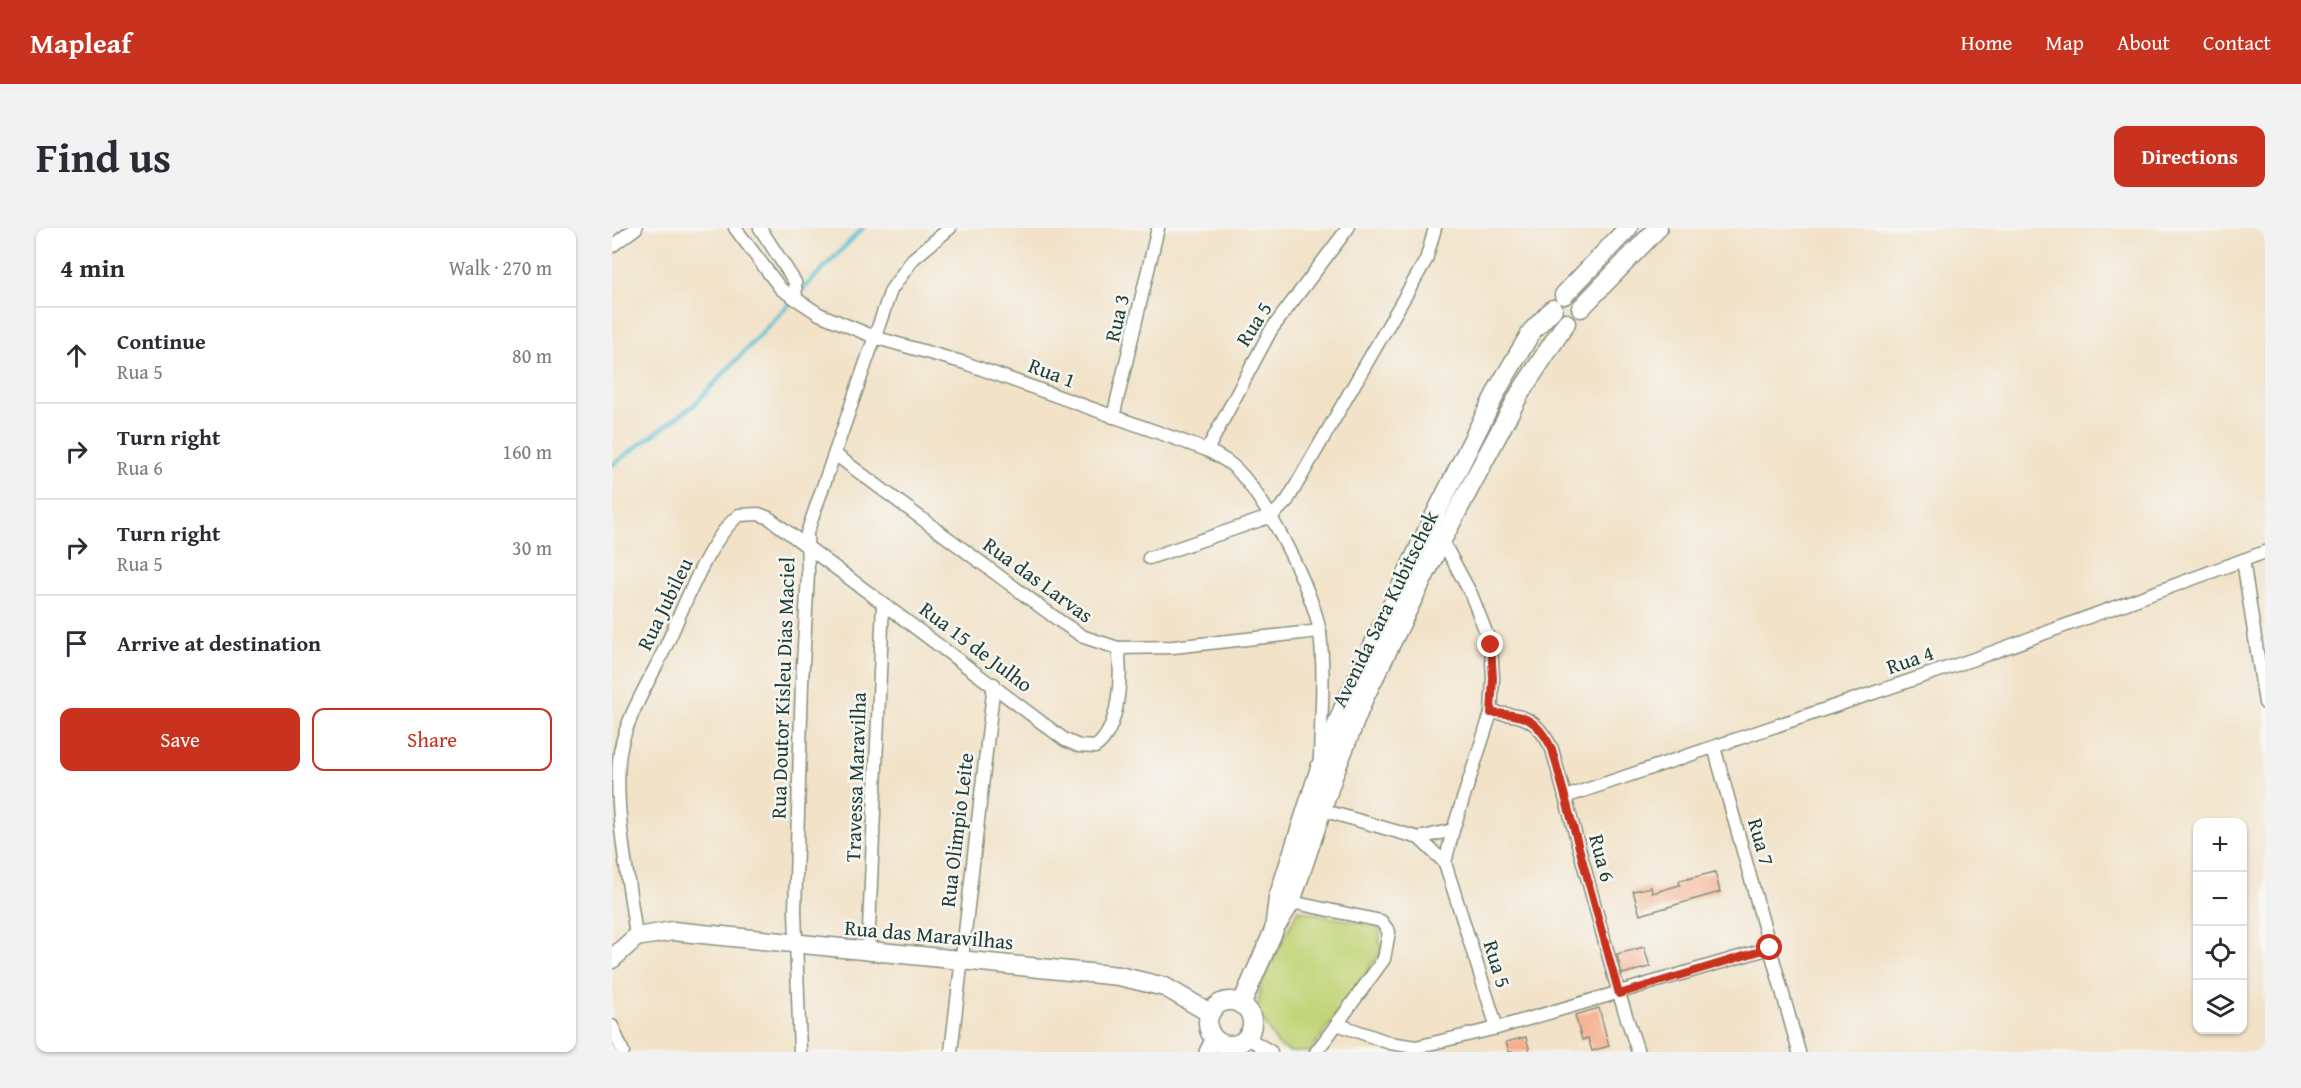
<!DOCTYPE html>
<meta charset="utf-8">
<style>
:root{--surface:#fff;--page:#f2f2f3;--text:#2b2b33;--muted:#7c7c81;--line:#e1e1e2;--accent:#c8321e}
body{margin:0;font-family:"Gentium Book Plus",serif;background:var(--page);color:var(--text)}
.controls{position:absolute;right:18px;bottom:18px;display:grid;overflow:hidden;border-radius:12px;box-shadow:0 2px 4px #0004}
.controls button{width:54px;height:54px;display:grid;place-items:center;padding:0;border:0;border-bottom:2px solid var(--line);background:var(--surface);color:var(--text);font:30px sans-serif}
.stop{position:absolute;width:18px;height:18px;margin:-14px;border:4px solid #c8321e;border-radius:50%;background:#fff}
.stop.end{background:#c8321e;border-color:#fff;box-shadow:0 2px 6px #0008}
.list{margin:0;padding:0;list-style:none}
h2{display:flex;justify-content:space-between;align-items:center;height:78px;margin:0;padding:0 24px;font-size:26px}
h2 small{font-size:20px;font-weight:400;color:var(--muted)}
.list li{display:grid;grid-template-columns:39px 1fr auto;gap:18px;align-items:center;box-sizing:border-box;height:96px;padding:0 24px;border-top:2px solid var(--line)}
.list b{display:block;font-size:22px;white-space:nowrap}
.list p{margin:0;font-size:20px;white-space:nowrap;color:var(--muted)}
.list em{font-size:20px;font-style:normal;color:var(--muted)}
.actions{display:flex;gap:12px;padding:18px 24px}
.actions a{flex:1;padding:14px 0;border:2px solid var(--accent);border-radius:12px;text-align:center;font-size:21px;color:var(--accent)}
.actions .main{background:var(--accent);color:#fff}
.icon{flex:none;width:33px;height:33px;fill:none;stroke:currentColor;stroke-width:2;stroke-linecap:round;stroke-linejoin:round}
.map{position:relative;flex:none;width:1653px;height:824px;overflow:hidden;border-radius:12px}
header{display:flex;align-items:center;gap:36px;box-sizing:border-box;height:84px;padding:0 30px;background:var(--accent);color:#fff}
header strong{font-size:28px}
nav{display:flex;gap:33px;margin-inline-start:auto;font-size:21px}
.intro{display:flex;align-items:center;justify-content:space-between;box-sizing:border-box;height:144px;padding:0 36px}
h1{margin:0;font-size:42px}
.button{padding:15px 27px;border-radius:12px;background:var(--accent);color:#fff;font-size:21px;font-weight:700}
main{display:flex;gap:36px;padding:0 36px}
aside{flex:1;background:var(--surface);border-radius:12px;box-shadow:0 2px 4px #0004}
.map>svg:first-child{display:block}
.green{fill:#c2d477;stroke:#708856;stroke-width:1.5}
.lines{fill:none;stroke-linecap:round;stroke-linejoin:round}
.stream{stroke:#57c0d4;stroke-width:4.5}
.building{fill:#f6af8d}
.minor-casing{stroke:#88907e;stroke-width:15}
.tertiary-casing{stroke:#88907e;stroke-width:18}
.primary-casing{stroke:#88907e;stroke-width:21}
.minor{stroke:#fff;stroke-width:12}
.tertiary{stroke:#fff;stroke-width:15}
.primary{stroke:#fff;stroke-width:18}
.route{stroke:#c8321e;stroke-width:8}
.labels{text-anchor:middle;stroke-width:5;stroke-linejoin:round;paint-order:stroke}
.street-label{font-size:21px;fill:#1f3d34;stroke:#f6f6f2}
</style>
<header>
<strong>Mapleaf</strong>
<nav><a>Home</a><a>Map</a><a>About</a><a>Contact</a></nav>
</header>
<div class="intro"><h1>Find us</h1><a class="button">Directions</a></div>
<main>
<aside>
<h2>4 min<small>Walk · 270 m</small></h2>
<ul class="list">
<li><svg class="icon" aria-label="ahead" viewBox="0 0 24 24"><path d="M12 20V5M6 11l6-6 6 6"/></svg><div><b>Continue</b><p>Rua 5</p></div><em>80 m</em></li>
<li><svg class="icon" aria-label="right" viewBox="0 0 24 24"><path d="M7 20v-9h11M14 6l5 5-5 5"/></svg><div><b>Turn right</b><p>Rua 6</p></div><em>160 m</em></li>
<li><svg class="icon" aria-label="right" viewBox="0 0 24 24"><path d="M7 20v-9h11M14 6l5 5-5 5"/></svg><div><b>Turn right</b><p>Rua 5</p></div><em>30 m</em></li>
<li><svg class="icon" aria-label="arrive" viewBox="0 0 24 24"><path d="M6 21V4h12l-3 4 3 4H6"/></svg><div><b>Arrive at destination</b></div></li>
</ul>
<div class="actions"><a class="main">Save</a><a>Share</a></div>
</aside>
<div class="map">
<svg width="1653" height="824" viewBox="0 0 1653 824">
<rect width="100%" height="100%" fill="#f6f6f2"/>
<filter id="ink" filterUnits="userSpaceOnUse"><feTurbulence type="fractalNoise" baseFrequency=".0167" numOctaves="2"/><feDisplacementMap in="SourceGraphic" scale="12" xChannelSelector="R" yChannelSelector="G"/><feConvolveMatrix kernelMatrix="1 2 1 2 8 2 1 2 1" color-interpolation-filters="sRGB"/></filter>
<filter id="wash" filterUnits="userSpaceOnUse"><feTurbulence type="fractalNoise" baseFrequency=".008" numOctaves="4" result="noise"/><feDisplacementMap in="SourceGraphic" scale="24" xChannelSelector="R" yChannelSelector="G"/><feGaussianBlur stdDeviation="1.35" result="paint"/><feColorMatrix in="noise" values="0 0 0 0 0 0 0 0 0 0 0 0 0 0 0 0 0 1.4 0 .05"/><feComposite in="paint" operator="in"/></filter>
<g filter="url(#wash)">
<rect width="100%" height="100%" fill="#f2e2c8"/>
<path class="green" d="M686,682L767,699L769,724L698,824H678L666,817L645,783L649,756Z"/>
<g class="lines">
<g class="stream">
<path d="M190,62L251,0"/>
<path d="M0,237L82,177L178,75"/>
</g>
</g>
<g id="blocks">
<g class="building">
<path d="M1103,644L1108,664L1028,687L1021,663L1039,659L1040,665L1068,657L1067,653Z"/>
<path d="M1032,719L1038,739L1010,746L1005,726Z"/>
<path d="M987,780L997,818L980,823L976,810L970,812L963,787Z"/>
<path d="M914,809L918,824H897L894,814Z"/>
</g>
</g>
</g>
<g filter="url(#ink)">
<use href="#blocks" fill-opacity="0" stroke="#88907e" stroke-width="1.5"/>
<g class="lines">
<defs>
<g id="minor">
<path d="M123,0L169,61L207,86L265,110L353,135L595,222C604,227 615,232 622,239C652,266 703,366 708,405C713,446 709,489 708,530"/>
<path d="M148,0L183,54L184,71"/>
<path d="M0,18L24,0"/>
<path d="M501,189L546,0"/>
<path d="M595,222L659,102L736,0"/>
<path d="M224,227L449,394L472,409L506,420L561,419L708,403"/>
<path d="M830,312L859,366L879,417L881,450L879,485L841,602L833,635L885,800L1158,720L1187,824"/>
<path d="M537,330L660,288L675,273L814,32L823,0"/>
<path d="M1631,332L1653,475"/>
<path d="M879,485C912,486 925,491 940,521L1007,766L1026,824"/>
<path d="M1102,519L1158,720"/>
<path d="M953,569L1365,430L1653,324"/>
<path d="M710,582L807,610L833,635"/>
<path d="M807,610L841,602"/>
<path d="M679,674L769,693L777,704L772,731L725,796"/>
<path d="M24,709C17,651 3,590 7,532C10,495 39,451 54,418C71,381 96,312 127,287L147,286L157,290L453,512L467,518L483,519C508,502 510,447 506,420"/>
<path d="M256,724L271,375"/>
<path d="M0,798L11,824"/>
<path d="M634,809L659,824"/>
<path d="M188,824L183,683L190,455L196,346L195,305L279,62L301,31L338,0"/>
<path d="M339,824L382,456"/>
<path d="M704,824L725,796L778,815L804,819L885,800"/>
</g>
<path id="tertiary" d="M595,824L602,810"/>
<g id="primary">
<path d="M952,67L1016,0"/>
<path d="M969,80L1046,0"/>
<path d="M666,695L679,674L722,546L752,470L830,312L908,165L954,95"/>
<path d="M0,731L24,709L61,703L507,748L553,759L598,785"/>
<circle cx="618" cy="795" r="22"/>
<path d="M629,777L662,702L666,670L708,540L731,481L815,303L888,157L920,103L941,81"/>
</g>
</defs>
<use href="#minor" class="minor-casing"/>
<use href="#tertiary" class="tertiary-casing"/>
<use href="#primary" class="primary-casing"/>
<use href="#minor" class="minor"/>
<use href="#tertiary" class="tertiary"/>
<use href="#primary" class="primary"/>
</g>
</g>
<g class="lines" filter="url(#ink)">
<path class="route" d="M879,417L881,450L879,485C913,486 925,491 940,521L1007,766L1158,720"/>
</g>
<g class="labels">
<g class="street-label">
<text transform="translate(505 90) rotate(-77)" y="7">Rua 3</text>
<text transform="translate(642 96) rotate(-58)" y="7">Rua 5</text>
<text transform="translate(440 145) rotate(21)" y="7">Rua 1</text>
<text transform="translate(426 352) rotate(36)" y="7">Rua das Larvas</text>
<text transform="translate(53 376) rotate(-64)" y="7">Rua Jubileu</text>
<text transform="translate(773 381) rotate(-64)" y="7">Avenida Sara Kubitschek</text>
<text transform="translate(364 419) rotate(37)" y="7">Rua 15 de Julho</text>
<text transform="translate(1298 432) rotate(-19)" y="7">Rua 4</text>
<text transform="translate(171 460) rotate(-88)" y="7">Rua Doutor Kisleu Dias Maciel</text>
<text transform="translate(244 549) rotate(-88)" y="7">Travessa Maravilha</text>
<text transform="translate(345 602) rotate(-83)" y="7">Rua Olimpio Leite</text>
<text transform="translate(1149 614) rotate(74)" y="7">Rua 7</text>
<text transform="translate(990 630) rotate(75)" y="7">Rua 6</text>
<text transform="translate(317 707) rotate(5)" y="7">Rua das Maravilhas</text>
<text transform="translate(885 736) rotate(73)" y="7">Rua 5</text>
</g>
</g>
</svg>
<div class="controls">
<button>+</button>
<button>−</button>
<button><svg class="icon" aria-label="locate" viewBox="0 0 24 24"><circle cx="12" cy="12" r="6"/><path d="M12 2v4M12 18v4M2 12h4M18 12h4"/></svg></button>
<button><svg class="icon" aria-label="layers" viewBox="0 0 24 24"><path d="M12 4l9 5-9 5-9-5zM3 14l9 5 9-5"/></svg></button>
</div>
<div class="stop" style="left:1158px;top:720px"></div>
<div class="stop end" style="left:879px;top:417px"></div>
</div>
</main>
